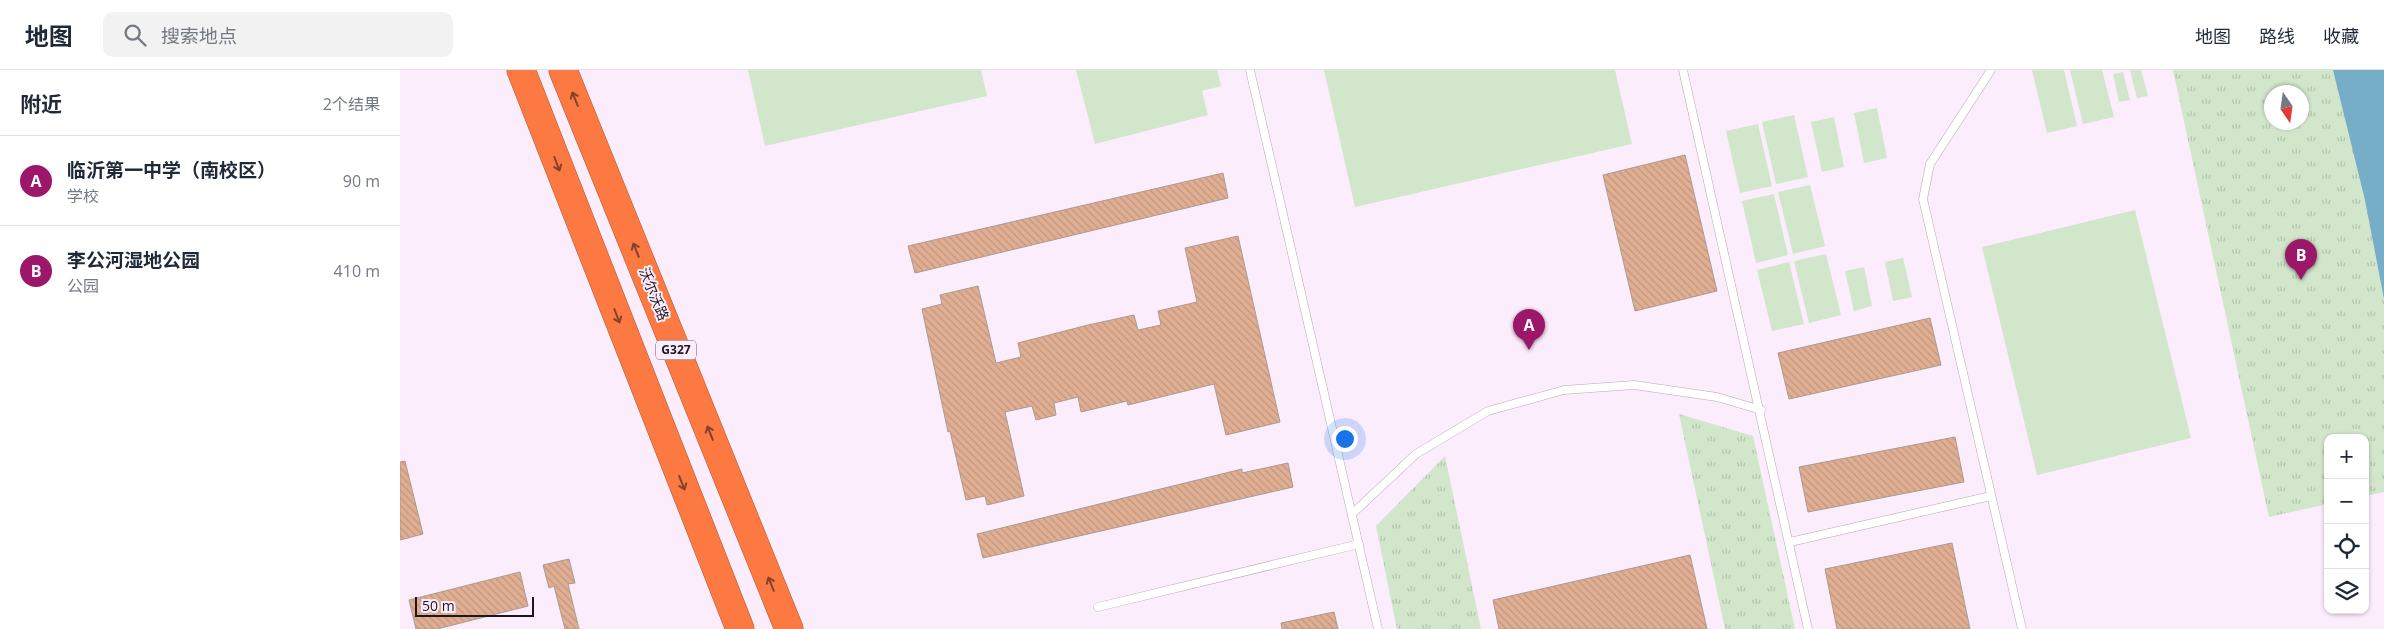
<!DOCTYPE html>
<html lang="zh">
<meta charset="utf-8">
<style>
:root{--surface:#fff;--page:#f2f2f3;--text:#1f2937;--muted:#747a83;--line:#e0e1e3;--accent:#9c1769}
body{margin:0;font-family:"Open Sans","Noto Sans SC",sans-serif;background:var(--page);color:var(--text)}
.controls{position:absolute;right:15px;bottom:15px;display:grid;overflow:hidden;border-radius:10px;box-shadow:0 1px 4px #0004}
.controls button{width:45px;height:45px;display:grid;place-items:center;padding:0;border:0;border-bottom:1px solid var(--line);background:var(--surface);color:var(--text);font:25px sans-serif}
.compass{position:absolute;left:1864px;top:15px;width:45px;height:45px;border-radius:50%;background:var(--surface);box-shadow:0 1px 4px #0004;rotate:167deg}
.scale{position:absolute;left:15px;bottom:12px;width:119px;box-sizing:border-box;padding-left:5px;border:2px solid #1c171c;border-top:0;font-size:14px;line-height:18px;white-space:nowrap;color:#1c171c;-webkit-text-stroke:4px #fcedfc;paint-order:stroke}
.you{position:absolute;left:944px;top:368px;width:18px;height:18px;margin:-12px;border:4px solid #fff;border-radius:50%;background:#1a73e8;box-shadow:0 0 0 8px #1a73e833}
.badge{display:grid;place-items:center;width:32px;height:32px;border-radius:50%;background:var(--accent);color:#fff;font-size:16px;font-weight:700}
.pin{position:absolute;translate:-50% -41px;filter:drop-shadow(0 1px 2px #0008)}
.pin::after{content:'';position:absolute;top:26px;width:18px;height:15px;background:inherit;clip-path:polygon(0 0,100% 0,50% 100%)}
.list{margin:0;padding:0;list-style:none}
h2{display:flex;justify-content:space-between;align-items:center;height:65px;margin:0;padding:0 20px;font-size:21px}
h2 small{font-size:16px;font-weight:400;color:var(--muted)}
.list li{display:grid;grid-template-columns:32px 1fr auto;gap:15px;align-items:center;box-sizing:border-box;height:90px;padding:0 20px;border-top:1px solid var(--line)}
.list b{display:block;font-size:19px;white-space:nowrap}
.list p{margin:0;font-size:16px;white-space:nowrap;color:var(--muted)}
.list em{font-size:16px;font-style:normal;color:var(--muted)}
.icon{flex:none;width:28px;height:28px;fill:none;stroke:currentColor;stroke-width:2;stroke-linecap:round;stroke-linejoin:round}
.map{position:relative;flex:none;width:1984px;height:559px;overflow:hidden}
header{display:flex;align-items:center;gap:30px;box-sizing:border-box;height:70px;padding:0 25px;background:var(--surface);border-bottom:1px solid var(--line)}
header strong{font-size:24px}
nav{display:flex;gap:28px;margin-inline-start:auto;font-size:18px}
.search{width:350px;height:45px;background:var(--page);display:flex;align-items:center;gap:12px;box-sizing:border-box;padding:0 18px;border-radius:10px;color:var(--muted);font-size:19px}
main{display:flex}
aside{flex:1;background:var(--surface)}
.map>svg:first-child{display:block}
.grass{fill:#d1e6cb}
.park{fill:url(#park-tufts);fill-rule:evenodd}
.water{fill:#76adc7}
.building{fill:url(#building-back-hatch);stroke:#ac9a90}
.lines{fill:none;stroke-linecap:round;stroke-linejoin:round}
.lane-casing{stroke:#b6a8b6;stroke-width:9}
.highway-casing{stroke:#ae5735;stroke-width:29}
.lane{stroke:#fff;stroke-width:8}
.highway{stroke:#fc7942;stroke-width:28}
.oneway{stroke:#81432d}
.labels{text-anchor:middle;stroke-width:4;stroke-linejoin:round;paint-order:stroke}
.shield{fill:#fcedfc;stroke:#5f575f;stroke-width:1}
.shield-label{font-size:12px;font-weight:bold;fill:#1c171c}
.street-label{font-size:14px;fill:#1c171c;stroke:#fcedfc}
</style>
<header>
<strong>地图</strong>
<div class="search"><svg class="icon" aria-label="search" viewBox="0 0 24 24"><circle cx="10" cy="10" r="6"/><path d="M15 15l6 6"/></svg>搜索地点</div>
<nav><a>地图</a><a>路线</a><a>收藏</a></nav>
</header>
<main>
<aside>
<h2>附近<small>2个结果</small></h2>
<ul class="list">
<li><span class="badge">A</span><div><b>临沂第一中学（南校区）</b><p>学校</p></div><em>90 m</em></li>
<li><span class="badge">B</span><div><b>李公河湿地公园</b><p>公园</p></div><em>410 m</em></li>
</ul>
</aside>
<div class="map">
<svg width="1984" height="559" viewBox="0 0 1984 559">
<defs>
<pattern id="park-tufts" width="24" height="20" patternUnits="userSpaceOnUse" patternTransform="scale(1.25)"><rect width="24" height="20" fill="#d1e6cb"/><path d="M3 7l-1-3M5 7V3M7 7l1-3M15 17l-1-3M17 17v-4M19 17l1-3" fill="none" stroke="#b3c5ae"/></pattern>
<pattern id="building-back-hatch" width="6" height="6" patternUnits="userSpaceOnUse" patternTransform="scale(1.25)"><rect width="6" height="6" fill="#e0af93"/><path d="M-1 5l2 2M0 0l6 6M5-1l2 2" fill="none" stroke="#c0967e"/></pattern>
</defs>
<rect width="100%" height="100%" fill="#fcedfc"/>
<g class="grass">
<path d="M348,0H581L587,26L365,76Z"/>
<path d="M676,0H817L821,16L802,21L808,45L695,74Z"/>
<path d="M924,0H1215L1232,74L955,137Z"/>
<path d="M1632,0H1664L1677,56L1647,63Z"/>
<path d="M1670,0H1702L1714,47L1683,54Z"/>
<path d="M1741,0L1748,26L1737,28L1730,0Z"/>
<path d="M1723,2L1730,30L1719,32L1713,4Z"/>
<path d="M1477,38L1487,88L1464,93L1454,43Z"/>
<path d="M1394,45L1408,107L1376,114L1362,52Z"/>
<path d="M1434,47L1444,97L1422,102L1411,52Z"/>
<path d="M1358,54L1372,116L1340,123L1326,61Z"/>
<path d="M1410,115L1425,176L1393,184L1378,122Z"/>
<path d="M1374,124L1388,185L1356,193L1342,131Z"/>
<path d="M1735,140L1791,368L1637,405L1582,177Z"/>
<path d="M1426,184L1441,245L1409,253L1394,191Z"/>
<path d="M1503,188L1512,227L1493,231L1485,192Z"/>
<path d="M1389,192L1404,254L1372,261L1357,200Z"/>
<path d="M1464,197L1472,236L1454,241L1445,201Z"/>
</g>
<g class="park">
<path d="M1773,0H1984V422L1965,426V368H1928V434L1869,447ZM1872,22H1902V52H1872Z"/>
<path d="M1279,344L1353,366L1395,559H1325Z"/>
<path d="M1045,386L1081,559H997L976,456Z"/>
</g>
<path class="water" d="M1933,0H1984V229L1965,130Z"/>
<g class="building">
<path d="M1285,85L1317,221L1235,241L1203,105Z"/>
<path d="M823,103L828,128L515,203L508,176Z"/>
<path d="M838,166L880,352L826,365L814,314L728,335L727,331L681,342L678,327L654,333L656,345L636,350L632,336L605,342L624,426L587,435L585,426L566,430L550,361L548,362L522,239L542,234L540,225L578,216L596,293L621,287L618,273L688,255L734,245L738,260L761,255L758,241L797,232L785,178Z"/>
<path d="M1530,248L1541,295L1389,329L1378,283Z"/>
<path d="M1555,367L1564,412L1408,442L1399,397Z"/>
<path d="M5,391L23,464L0,470V392Z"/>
<path d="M888,393L893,417L583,488L577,464L842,399V403Z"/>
<path d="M1552,473L1570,559H1437L1425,499Z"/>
<path d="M1290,485L1307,559H1099L1093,530Z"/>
<path d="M169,489L175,513L168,514L179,559H165L154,516L149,518L143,495Z"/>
<path d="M120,502L128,536L37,559H16L9,530Z"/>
<path d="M934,542L938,559H882L881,553Z"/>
</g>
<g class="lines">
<defs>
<g id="lane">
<path d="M850,0L978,559"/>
<path d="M1283,0L1408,559"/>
<path d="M1591,0L1530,94L1523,129L1622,559"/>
<path d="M952,444L1016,384L1088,341L1164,320L1234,315L1317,327L1361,340"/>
<path d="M1390,472L1591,426"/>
<path d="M698,537L959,474"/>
</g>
<g id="highway">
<path d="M121,0L340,559"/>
<path d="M163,0L389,559"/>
</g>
</defs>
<use href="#lane" class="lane-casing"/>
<use href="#highway" class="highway-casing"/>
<use href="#lane" class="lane"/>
<use href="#highway" class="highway"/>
</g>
<defs><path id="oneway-shaft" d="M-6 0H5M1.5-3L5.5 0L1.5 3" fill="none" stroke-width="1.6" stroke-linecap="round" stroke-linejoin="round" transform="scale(1.25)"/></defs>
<g class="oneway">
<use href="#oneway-shaft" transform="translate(175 29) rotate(-112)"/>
<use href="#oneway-shaft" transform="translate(157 94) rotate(69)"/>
<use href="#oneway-shaft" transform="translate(236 180) rotate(-112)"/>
<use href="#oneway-shaft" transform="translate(217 246) rotate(69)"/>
<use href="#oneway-shaft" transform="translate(310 363) rotate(-112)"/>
<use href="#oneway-shaft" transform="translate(282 413) rotate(68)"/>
<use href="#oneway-shaft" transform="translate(371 514) rotate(-112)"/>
</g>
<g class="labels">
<rect class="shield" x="256" y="270.5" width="40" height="19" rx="4"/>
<g class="shield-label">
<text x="276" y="284">G327</text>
</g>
<g class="street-label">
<text transform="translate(254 224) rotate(68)" y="5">沃尔沃路</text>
</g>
</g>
</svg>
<div class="controls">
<button>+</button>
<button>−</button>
<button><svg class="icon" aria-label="locate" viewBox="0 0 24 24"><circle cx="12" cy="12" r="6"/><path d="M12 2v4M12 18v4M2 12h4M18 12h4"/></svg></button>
<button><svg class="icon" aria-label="layers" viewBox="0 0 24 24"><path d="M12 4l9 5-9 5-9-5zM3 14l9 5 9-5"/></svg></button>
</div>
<svg class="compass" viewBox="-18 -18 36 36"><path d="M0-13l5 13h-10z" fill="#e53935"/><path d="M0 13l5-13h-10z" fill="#747a83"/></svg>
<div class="scale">50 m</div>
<div class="you"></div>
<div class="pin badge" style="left:1129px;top:280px">A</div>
<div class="pin badge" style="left:1901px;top:210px">B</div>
</div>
</main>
